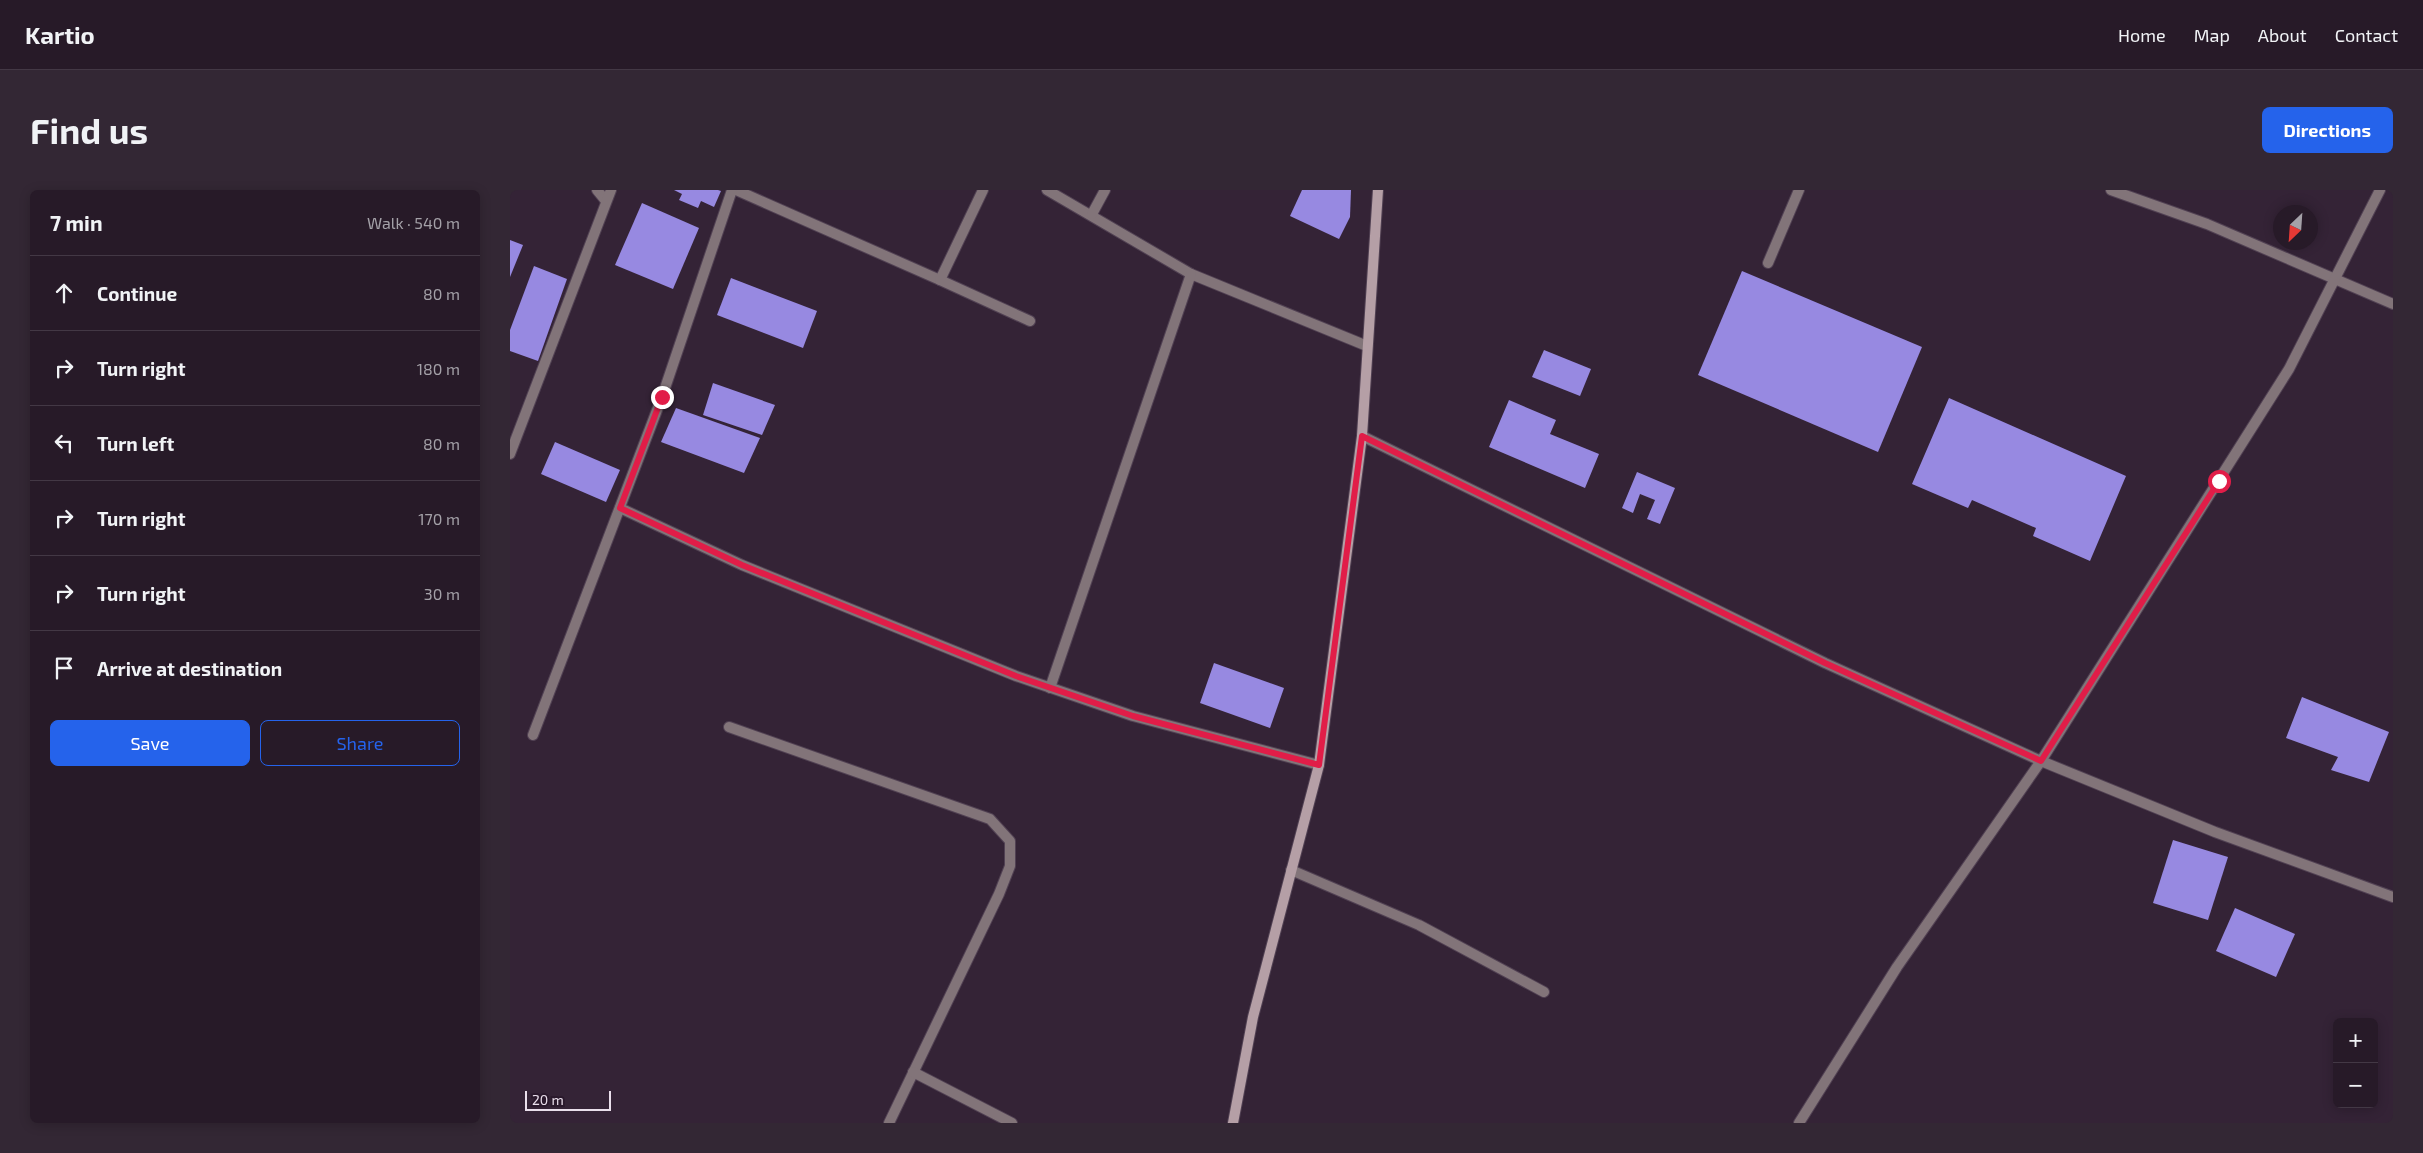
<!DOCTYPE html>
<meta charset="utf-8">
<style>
:root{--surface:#271a28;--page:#332734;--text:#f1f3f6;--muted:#a4a1a8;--line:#433845;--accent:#2563eb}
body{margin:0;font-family:"Exo 2",sans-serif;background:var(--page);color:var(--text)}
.controls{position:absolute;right:15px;bottom:15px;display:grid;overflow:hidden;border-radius:8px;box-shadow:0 2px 12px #0003}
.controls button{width:45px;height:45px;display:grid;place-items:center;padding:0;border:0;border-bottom:1px solid var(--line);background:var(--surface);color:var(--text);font:25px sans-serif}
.compass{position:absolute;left:1763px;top:15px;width:45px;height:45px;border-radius:50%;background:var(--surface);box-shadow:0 2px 12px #0003;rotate:205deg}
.scale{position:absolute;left:15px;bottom:12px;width:86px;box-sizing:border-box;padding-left:5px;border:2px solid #eadfec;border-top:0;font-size:14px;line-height:18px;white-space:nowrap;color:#eadfec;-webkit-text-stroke:4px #2a192c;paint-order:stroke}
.stop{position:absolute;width:15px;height:15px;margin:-11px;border:4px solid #e11d48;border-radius:50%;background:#fff}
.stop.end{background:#e11d48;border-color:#fff;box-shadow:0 1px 5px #0008}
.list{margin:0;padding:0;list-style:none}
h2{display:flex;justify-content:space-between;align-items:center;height:65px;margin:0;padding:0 20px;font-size:21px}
h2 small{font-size:16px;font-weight:400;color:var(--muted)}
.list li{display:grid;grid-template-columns:32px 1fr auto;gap:15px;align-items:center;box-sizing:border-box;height:75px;padding:0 20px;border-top:1px solid var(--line)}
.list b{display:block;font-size:19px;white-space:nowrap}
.list em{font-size:16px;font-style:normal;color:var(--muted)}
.actions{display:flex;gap:10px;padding:15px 20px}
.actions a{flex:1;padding:11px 0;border:1px solid var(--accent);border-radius:8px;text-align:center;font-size:18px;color:var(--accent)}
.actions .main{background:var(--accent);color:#fff}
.icon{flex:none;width:28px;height:28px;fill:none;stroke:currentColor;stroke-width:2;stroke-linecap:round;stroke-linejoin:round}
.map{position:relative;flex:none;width:1883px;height:933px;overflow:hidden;border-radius:8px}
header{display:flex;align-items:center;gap:30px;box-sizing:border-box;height:70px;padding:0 25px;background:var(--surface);border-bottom:1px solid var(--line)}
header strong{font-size:24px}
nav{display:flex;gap:28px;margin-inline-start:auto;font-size:18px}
.intro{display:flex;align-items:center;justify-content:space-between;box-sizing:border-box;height:120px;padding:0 30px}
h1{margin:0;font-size:35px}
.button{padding:12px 22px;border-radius:8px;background:var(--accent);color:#fff;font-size:18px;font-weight:700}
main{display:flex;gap:30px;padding:0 30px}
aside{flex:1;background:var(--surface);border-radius:8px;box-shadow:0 2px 12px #0003}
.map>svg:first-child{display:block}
.building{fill:#9789e1}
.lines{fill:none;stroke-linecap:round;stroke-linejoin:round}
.street-casing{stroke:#514153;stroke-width:12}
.secondary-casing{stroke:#514153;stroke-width:12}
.street{stroke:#827479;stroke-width:10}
.secondary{stroke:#b59fa6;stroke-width:10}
.route{stroke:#e11d48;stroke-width:6}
</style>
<header>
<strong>Kartio</strong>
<nav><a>Home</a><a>Map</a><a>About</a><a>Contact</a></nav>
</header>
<div class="intro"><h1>Find us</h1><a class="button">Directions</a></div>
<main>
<aside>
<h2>7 min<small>Walk · 540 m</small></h2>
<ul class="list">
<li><svg class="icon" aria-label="ahead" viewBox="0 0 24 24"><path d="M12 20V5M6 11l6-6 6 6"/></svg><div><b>Continue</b></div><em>80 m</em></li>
<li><svg class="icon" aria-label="right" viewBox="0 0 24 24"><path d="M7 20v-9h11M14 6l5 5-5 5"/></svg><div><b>Turn right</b></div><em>180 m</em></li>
<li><svg class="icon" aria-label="left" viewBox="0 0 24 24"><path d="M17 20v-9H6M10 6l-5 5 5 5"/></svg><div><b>Turn left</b></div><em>80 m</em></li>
<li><svg class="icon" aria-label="right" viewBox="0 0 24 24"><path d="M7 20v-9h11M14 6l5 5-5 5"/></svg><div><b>Turn right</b></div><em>170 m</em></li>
<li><svg class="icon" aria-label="right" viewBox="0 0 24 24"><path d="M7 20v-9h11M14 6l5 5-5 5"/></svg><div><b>Turn right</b></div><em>30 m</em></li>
<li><svg class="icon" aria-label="arrive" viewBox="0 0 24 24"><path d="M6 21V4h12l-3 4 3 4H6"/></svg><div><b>Arrive at destination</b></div></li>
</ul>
<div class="actions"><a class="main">Save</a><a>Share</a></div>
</aside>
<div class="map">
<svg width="1883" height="933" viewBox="0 0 1883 933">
<rect width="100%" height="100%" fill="#342336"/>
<g class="building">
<path d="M164,0H208L211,1L204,17L191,11L188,18L169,10L172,4Z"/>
<path d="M792,0H841L840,27L829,49L780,26Z"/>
<path d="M132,13L189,38L163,99L105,75Z"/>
<path d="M0,50L13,55L0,87Z"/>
<path d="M24,76L57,89L28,171L0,161V140Z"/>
<path d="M1232,81L1412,157L1368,262L1188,185Z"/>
<path d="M221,88L307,121L293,158L207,125Z"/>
<path d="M1034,160L1081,179L1070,206L1022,187Z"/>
<path d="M203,193L265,215L252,245L193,225Z"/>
<path d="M1439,208L1616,286L1580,371L1523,346L1526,338L1462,310L1458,318L1402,294Z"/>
<path d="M999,210L1046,230L1040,244L1089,264L1075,298L979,257Z"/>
<path d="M166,218L250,248L234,283L151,252Z"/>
<path d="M45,252L110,280L96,312L31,284Z"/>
<path d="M1127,282L1165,298L1150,334L1137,329L1145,310L1130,304L1123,323L1112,318Z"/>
<path d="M704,473L774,498L760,538L690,513Z"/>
<path d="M1792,507L1879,542L1859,592L1821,580L1828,567L1776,548Z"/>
<path d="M1663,650L1718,667L1698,730L1643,713Z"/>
<path d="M1725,718L1785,744L1766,787L1706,761Z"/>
</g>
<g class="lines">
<defs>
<g id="street">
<path d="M87,0L96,11"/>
<path d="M226,0L430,90"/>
<path d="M473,0L430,90L520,131"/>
<path d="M537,0L681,84L857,156"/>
<path d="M1601,0L1697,34L1883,114"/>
<path d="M582,24L595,0"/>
<path d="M1258,73L1289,0"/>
<path d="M852,246L1315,473L1531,571L1705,642L1883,707"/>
<path d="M0,264L101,0"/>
<path d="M110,318L232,375L506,486L623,526L809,575"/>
<path d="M540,498L681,84"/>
<path d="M219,537L480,629L500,651V676L489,704L379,933"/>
<path d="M23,545L152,207L222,0"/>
<path d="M781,680L909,735L1034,802"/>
<path d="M403,882L502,933"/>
<path d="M1289,933L1387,777L1531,571L1779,179L1870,0"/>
</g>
<path id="secondary" d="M723,933L743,827L809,575L852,246L868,0"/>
</defs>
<use href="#street" class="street-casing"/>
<use href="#secondary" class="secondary-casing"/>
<use href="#street" class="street"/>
<use href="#secondary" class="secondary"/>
</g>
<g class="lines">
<path class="route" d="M152,207L110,318L232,375L506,486L623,526L809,575L852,246L1315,473L1531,571L1709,291"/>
</g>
</svg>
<div class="controls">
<button>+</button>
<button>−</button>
</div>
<svg class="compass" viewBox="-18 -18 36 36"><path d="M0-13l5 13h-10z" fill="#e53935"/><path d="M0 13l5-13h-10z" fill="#a4a1a8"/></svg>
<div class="scale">20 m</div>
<div class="stop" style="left:1709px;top:291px"></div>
<div class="stop end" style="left:152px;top:207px"></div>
</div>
</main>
